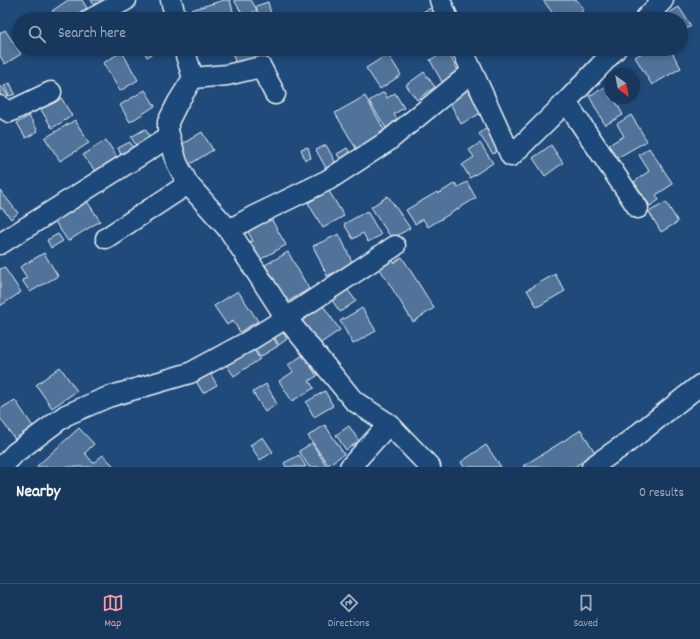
<!DOCTYPE html>
<style>
:root{--surface:#17385c;--page:#244365;--text:#f1f3f6;--muted:#9eacbb;--line:#365272;--accent:#ff9aa2}
body{margin:0;font-family:Dekko,sans-serif;background:var(--page);color:var(--text)}
.compass{position:absolute;left:604px;top:68px;width:36px;height:36px;border-radius:50%;background:var(--surface);box-shadow:0 2px 6px #0003;rotate:148deg}
.list{margin:0;padding:0;list-style:none}
h2{display:flex;justify-content:space-between;align-items:center;height:52px;margin:0;padding:0 16px;font-size:17px}
h2 small{font-size:13px;font-weight:400;color:var(--muted)}
.icon{flex:none;width:22px;height:22px;fill:none;stroke:currentColor;stroke-width:2;stroke-linecap:round;stroke-linejoin:round}
.map{position:relative;flex:none;width:700px;height:467px;overflow:hidden}
.search{position:absolute;background:var(--surface);box-shadow:0 2px 6px #0003;left:12px;right:12px;top:12px;height:44px;display:flex;align-items:center;gap:10px;box-sizing:border-box;padding:0 14px;border-radius:22px;color:var(--muted);font-size:15px}
.sheet{height:116px;background:var(--surface)}
nav{display:flex;justify-content:space-around;align-items:center;box-sizing:border-box;height:56px;border-top:1px solid var(--line);background:var(--surface);font-size:11px;color:var(--muted)}
nav a{display:grid;justify-items:center;gap:2px}
nav .on{color:var(--accent)}
.map>svg:first-child{display:block}
.building{fill:#517399;stroke:#e8f1f8}
.lines{fill:none;stroke-linecap:round;stroke-linejoin:round}
.minor-casing{stroke:#e8f1f8;stroke-width:23}
.minor{stroke:#1f4a7a;stroke-width:20}
</style>
<div class="map">
<svg width="700" height="467" viewBox="0 0 700 467">
<rect width="100%" height="100%" fill="#1f4a7a"/>
<filter id="ink" filterUnits="userSpaceOnUse"><feTurbulence type="fractalNoise" baseFrequency=".025" numOctaves="2"/><feDisplacementMap in="SourceGraphic" scale="8" xChannelSelector="R" yChannelSelector="G"/><feConvolveMatrix kernelMatrix="1 2 1 2 8 2 1 2 1" color-interpolation-filters="sRGB"/></filter>
<g filter="url(#ink)">
<g class="building">
<path d="M68,0H82L87,8L71,19H58L52,11Z"/>
<path d="M91,0H111L97,10Z"/>
<path d="M224,0H230L235,19H194L191,10Z"/>
<path d="M234,0H251L257,10L244,17Z"/>
<path d="M543,0H577L584,10L571,19H557Z"/>
<path d="M268,2L272,18L259,19L256,6Z"/>
<path d="M433,7L439,19H407Z"/>
<path d="M679,7L691,26L681,32V19H659Z"/>
<path d="M5,30L21,54L5,64L0,56V33Z"/>
<path d="M143,49H161L147,57Z"/>
<path d="M231,49H258L262,63L238,71Z"/>
<path d="M260,49H283L284,50L264,58Z"/>
<path d="M429,49H442L433,55Z"/>
<path d="M649,49H670L681,68L652,85L635,57Z"/>
<path d="M447,51L459,72L442,82L430,60Z"/>
<path d="M122,52L138,80L120,91L103,63Z"/>
<path d="M388,54L401,75L380,89L366,68Z"/>
<path d="M424,72L435,87L417,100L406,85Z"/>
<path d="M10,83L15,94L9,96L4,86Z"/>
<path d="M1,86L8,96L0,102V87Z"/>
<path d="M607,86L610,92V98H614L623,115L605,125L589,96Z"/>
<path d="M467,88L481,113L461,124L448,99Z"/>
<path d="M145,90L155,106L130,122L120,105Z"/>
<path d="M384,92L387,98L395,93L404,108L394,114L398,121L386,128L369,101Z"/>
<path d="M60,96L72,116L52,128L40,108Z"/>
<path d="M365,96L386,133L357,150L335,113Z"/>
<path d="M631,115L647,141L615,159L607,146L624,136L617,124Z"/>
<path d="M29,116L38,131L26,138L17,123Z"/>
<path d="M75,120L89,143L60,161L45,138Z"/>
<path d="M488,127L502,148L493,154L479,134Z"/>
<path d="M145,129L151,139L137,147L131,137Z"/>
<path d="M202,132L213,150L187,166L176,148Z"/>
<path d="M106,140L117,157L95,171L83,155Z"/>
<path d="M130,142L134,149L121,155L118,148Z"/>
<path d="M480,143L493,163L470,178L462,165L474,157L469,150Z"/>
<path d="M326,145L337,165L327,170L316,150Z"/>
<path d="M551,145L563,163L545,176L533,158Z"/>
<path d="M308,147L311,158L305,160L301,149Z"/>
<path d="M347,148L352,156L342,162L337,154Z"/>
<path d="M649,148L673,184L656,195L659,200L650,206L634,182L649,171L639,155Z"/>
<path d="M467,182L476,198L428,227L423,219L415,224L406,210L437,192L438,194L455,183L458,187Z"/>
<path d="M0,190L18,213L11,219L2,208L0,209Z"/>
<path d="M329,191L344,216L323,228L308,203Z"/>
<path d="M83,195L100,221L68,241L51,216Z"/>
<path d="M388,196L410,228L392,239L371,207Z"/>
<path d="M666,202L678,222L661,232L649,212Z"/>
<path d="M367,211L381,235L368,242L363,233L353,239L344,224Z"/>
<path d="M270,217L286,245L254,263L244,245L253,241L247,230Z"/>
<path d="M58,234L63,241L51,248L47,240Z"/>
<path d="M339,234L353,264L327,276L313,246Z"/>
<path d="M288,252L309,289L284,304L272,283L275,281L265,265Z"/>
<path d="M44,253L58,276L30,292L22,280L27,278L20,267Z"/>
<path d="M388,253L394,263L402,257L434,308L413,322L375,261Z"/>
<path d="M4,267L21,292L0,306V269Z"/>
<path d="M555,274L565,291L537,307L527,290Z"/>
<path d="M342,282L356,301L340,312L327,293Z"/>
<path d="M238,291L258,321L240,332L233,321L227,325L214,306Z"/>
<path d="M319,300L340,330L318,345L297,315Z"/>
<path d="M362,308L376,331L353,344L340,321Z"/>
<path d="M279,326L287,339L279,345L271,332Z"/>
<path d="M270,332L278,346L260,357L251,344Z"/>
<path d="M251,346L260,359L234,376L225,363Z"/>
<path d="M303,355L317,376L309,381L314,388L292,401L279,381L293,372L288,365Z"/>
<path d="M60,367L77,391L52,408L36,385Z"/>
<path d="M207,368L217,385L203,393L193,376Z"/>
<path d="M266,384L277,404L265,412L253,392Z"/>
<path d="M325,391L333,406L314,417L306,402Z"/>
<path d="M15,400L34,428L16,441L0,418V409Z"/>
<path d="M325,425L344,454L328,465L308,436Z"/>
<path d="M349,426L359,441L346,450L336,435Z"/>
<path d="M79,428L94,444L85,453L93,463L103,455L113,465L111,467H36Z"/>
<path d="M581,430L596,454L574,467H524L523,466Z"/>
<path d="M263,437L273,452L260,460L250,445Z"/>
<path d="M312,443L326,465L323,467H309L299,451Z"/>
<path d="M486,445L501,467H464L461,462Z"/>
<path d="M299,455L306,467H286L284,463Z"/>
</g>
<g class="lines">
<defs>
<g id="minor">
<path d="M171,0L176,19"/>
<path d="M440,0L448,19"/>
<path d="M91,19L126,0"/>
<path d="M645,19L663,0"/>
<path d="M184,49L193,78L178,102L168,122V131L177,163L188,184L229,230L286,318L354,401L389,424L430,467"/>
<path d="M462,49L511,156L566,102L616,49"/>
<path d="M193,78L227,75L261,67L275,94"/>
<path d="M566,102L638,208"/>
<path d="M0,106L9,112L51,92"/>
<path d="M229,230L254,216L328,180L388,141L472,72"/>
<path d="M106,238L188,184"/>
<path d="M0,244L169,137"/>
<path d="M2,467L15,453L66,415L108,397L190,373L247,342L286,318L395,246"/>
<path d="M350,467L389,424"/>
<path d="M592,467L628,442L700,385"/>
</g>
</defs>
<use href="#minor" class="minor-casing"/>
<use href="#minor" class="minor"/>
</g>
</g>
</svg>
<svg class="compass" viewBox="-18 -18 36 36"><path d="M0-13l5 13h-10z" fill="#e53935"/><path d="M0 13l5-13h-10z" fill="#9eacbb"/></svg>
<div class="search"><svg class="icon" aria-label="search" viewBox="0 0 24 24"><circle cx="10" cy="10" r="6"/><path d="M15 15l6 6"/></svg>Search here</div>
</div>
<section class="sheet">
<h2>Nearby<small>0 results</small></h2>
<ul class="list">
</ul>
</section>
<nav>
<a class="on"><svg class="icon" aria-label="map" viewBox="0 0 24 24"><path d="M3 6l6-2 6 2 6-2v14l-6 2-6-2-6 2zM9 4v14M15 6v14"/></svg>Map</a>
<a><svg class="icon" aria-label="directions" viewBox="0 0 24 24"><path d="M12 3l9 9-9 9-9-9zM9 14v-3h6M13 9l2 2-2 2"/></svg>Directions</a>
<a><svg class="icon" aria-label="saved" viewBox="0 0 24 24"><path d="M7 4h10v16l-5-4-5 4z"/></svg>Saved</a>
</nav>
